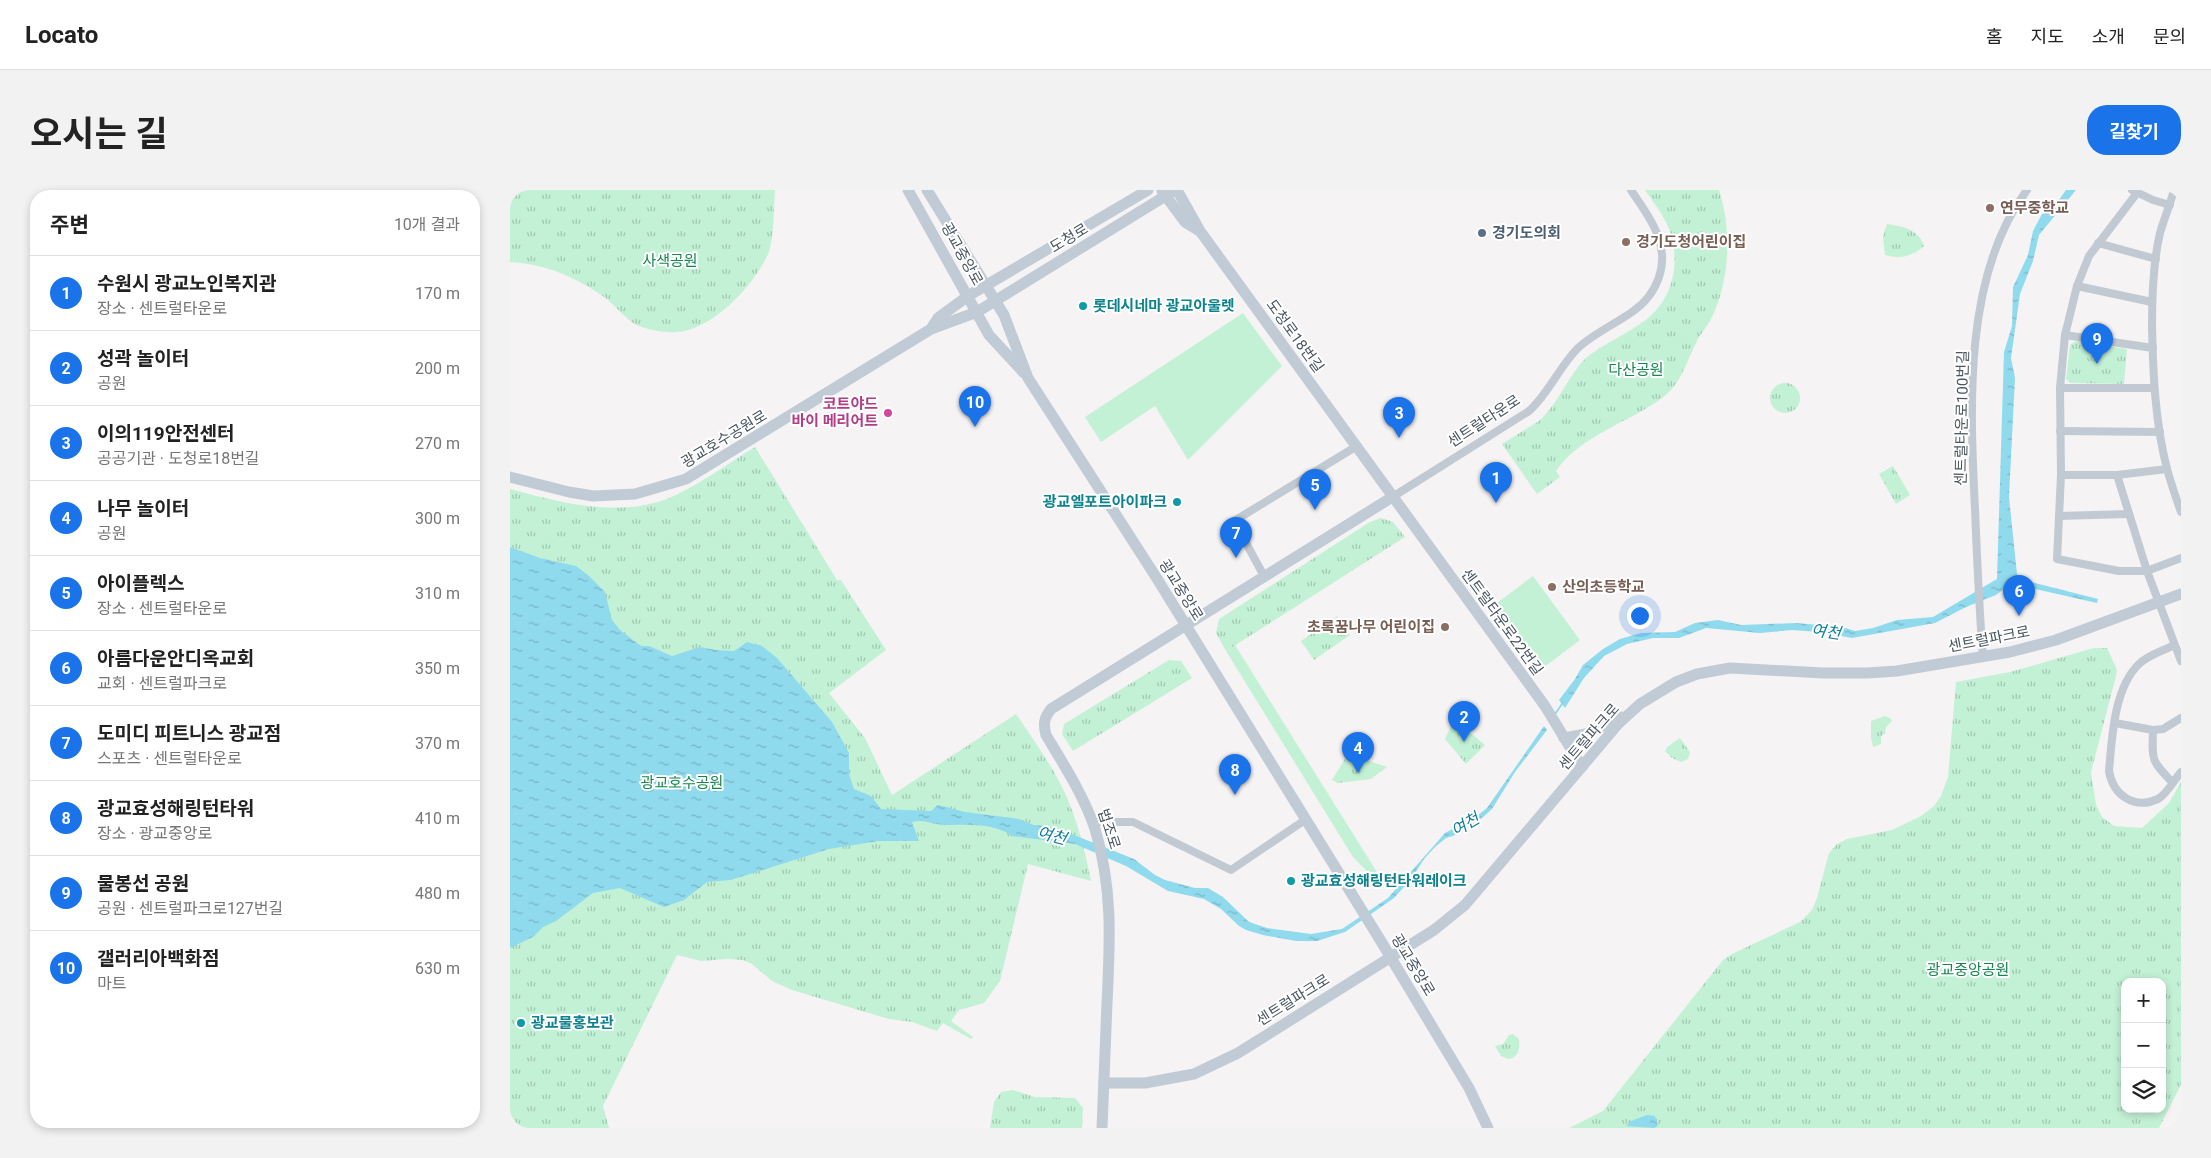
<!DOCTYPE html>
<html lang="ko">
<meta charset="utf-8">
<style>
:root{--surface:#fff;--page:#f2f2f2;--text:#222;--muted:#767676;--line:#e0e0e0;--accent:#1a73e8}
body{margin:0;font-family:Roboto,"Noto Sans KR",sans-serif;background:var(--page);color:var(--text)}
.controls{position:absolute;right:15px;bottom:15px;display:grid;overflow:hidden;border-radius:10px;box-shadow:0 2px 8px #0003}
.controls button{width:45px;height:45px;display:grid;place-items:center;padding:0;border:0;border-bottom:1px solid var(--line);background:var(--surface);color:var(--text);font:25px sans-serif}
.you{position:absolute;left:1129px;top:425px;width:18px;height:18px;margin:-12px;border:4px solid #fff;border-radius:50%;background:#1a73e8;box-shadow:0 0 0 8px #1a73e833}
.badge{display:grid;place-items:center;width:32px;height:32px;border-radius:50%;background:var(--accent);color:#fff;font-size:16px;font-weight:700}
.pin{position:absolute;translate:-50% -41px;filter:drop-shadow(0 1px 2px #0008)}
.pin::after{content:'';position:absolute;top:26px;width:18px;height:15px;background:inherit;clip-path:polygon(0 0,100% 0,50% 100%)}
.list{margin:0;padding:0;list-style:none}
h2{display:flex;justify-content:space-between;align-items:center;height:65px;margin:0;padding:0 20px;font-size:21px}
h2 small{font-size:16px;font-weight:400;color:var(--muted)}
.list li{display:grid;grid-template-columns:32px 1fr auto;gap:15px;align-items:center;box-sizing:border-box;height:75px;padding:0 20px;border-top:1px solid var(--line)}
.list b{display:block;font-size:19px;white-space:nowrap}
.list p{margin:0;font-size:16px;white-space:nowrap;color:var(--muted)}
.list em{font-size:16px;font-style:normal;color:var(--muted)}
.icon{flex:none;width:28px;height:28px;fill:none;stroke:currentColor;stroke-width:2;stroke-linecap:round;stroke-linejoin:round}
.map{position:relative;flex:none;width:1671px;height:938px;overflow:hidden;border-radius:20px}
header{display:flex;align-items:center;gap:30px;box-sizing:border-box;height:70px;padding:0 25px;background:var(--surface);border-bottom:1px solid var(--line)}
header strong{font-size:24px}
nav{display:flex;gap:28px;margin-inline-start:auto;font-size:18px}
.intro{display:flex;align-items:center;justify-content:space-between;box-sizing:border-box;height:120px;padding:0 30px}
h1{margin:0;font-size:35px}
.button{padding:12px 22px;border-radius:20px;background:var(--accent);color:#fff;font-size:18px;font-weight:700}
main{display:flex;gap:30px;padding:0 30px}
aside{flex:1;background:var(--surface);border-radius:20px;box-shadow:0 2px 8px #0003}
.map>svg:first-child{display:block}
.grass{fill:#c3f1d5}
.park{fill:url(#park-tufts);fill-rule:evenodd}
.water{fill:url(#water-ripples)}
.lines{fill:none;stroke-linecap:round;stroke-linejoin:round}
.stream{stroke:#90daee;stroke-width:2}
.street{stroke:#c1cad2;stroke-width:8}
.secondary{stroke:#c1cbd6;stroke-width:11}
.education-dot{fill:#8d6e63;stroke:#fff;stroke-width:2}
.service-dot{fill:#5c6f8a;stroke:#fff;stroke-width:2}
.culture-dot{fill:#0f9aa8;stroke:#fff;stroke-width:2}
.hotel-dot{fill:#d1479c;stroke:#fff;stroke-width:2}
.labels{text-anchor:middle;stroke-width:4;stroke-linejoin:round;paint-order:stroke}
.education-label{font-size:15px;font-weight:bold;fill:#785e54;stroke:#fff;text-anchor:start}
.service-label{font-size:15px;font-weight:bold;fill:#4e5e75;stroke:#fff;text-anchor:start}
.street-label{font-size:15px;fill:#4a5661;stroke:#fff}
.park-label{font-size:15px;fill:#17864f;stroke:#fff}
.culture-label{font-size:15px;font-weight:bold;fill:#0d838f;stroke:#fff;text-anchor:start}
.hotel-label{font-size:15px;font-weight:bold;fill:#b23c85;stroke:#fff;text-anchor:end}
.water-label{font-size:16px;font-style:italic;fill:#0c7c9b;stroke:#fff}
</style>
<header>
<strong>Locato</strong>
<nav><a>홈</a><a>지도</a><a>소개</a><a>문의</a></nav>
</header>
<div class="intro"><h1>오시는 길</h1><a class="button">길찾기</a></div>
<main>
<aside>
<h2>주변<small>10개 결과</small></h2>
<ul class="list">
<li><span class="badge">1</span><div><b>수원시 광교노인복지관</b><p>장소 · 센트럴타운로</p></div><em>170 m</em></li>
<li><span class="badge">2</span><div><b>성곽 놀이터</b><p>공원</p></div><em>200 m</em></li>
<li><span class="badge">3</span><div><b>이의119안전센터</b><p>공공기관 · 도청로18번길</p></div><em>270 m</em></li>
<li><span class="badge">4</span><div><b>나무 놀이터</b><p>공원</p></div><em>300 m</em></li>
<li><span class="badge">5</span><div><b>아이플렉스</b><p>장소 · 센트럴타운로</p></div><em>310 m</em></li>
<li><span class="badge">6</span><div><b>아름다운안디옥교회</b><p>교회 · 센트럴파크로</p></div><em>350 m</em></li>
<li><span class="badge">7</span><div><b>도미디 피트니스 광교점</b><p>스포츠 · 센트럴타운로</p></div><em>370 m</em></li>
<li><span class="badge">8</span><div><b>광교효성해링턴타워</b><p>장소 · 광교중앙로</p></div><em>410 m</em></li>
<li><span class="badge">9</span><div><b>물봉선 공원</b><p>공원 · 센트럴파크로127번길</p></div><em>480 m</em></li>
<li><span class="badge">10</span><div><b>갤러리아백화점</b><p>마트</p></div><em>630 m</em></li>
</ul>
</aside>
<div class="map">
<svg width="1671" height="938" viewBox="0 0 1671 938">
<defs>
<pattern id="park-tufts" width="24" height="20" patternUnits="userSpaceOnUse" patternTransform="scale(1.25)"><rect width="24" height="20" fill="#c3f1d5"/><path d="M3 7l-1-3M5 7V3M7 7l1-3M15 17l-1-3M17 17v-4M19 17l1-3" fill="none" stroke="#a0c6b0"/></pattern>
<pattern id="water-ripples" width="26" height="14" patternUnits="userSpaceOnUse" patternTransform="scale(1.25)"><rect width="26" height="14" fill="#90daee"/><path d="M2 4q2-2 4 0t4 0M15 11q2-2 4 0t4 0" fill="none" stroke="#78b4c4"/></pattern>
</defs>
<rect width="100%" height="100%" fill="#f5f3f3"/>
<g class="grass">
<path d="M733,123L772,176L678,270L645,216L591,252L575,227Z"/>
<path d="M1023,386L1070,450L1029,481L982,417Z"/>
<path d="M725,455L870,687L864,693L855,679L843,667L716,461Z"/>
</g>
<g class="park">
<path d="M0,0H265C264,15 264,51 258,64C244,95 203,140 166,142C155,143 140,140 129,136C115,130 107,116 94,107C66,87 35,74 0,72Z"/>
<path d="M1135,0H1209C1222,40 1220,89 1202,127C1197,137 1190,144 1186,153C1176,173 1171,194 1152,208C1118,233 1071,245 1046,281L1050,287L1027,304L992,254L1029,231L1036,224C1050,208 1061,182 1076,168C1094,153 1118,144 1137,129C1164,107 1171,71 1159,39C1154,25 1143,12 1135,0Z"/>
<path d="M1377,34C1393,36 1409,40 1414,56C1402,67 1390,69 1375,65L1373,47Z"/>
<path d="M1566,151L1617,159L1614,194L1560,193L1556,189L1560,155Z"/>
<circle cx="1275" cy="208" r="15"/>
<path d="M245,257L327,390H331L376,460L319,503L355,548L382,605L506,524C519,543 532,562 544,582C563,614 574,654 581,691L518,674L490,791L474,813L449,820L441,831L463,847L461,849L433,833L427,841L402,832L379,829L282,800L262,791L242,774L233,770L216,769L191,771L167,765L93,916L99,938H0V299C52,313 114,330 166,305C193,292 219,273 245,257Z"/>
<path d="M1383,276L1400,305L1386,314L1369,284Z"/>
<path d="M871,328L883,332L895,347L716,461L706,443L709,429L860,332Z"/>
<path d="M827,426L840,445L804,470L791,451Z"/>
<path d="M1584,458H1597L1607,480L1606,486L1581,582L1586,615L1592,627L1604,636L1632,638L1659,613L1671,592V895L1649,938H1059L1093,921L1213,770L1222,764L1290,732L1302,720L1307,708L1319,663L1327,654L1337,649L1382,640L1411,626L1424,616L1431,606L1438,587L1446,492L1500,482ZM1615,792H1652V919H1615Z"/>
<path d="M659,470L671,471L682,488L563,561L552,544L554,534Z"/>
<path d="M1375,526L1380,528L1382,531L1376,537L1375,543L1371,546V554L1363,557L1361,548V531Z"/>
<path d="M944,529L975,555L956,574L935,549Z"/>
<path d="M1170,548L1180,562L1178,569L1171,572L1162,568L1155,561L1157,557Z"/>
<path d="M838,564L877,577L861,589L828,593L822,590Z"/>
<path d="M1003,844L1009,849C1010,858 1009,867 999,869L991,866L985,856L993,854L999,845Z"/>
<path d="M503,900L525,907L565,908L573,918L572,938H480L484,912L491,902Z"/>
</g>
<g class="water">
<path d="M1556,0H1566L1529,45L1523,71L1510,104L1501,168L1505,188L1499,307L1507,384L1513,390L1588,409L1587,413L1517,397L1498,396L1486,405L1456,417L1425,433L1342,448L1309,442L1282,440L1250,443L1196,438L1169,448H1143L1117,454L1094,466L1074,488L1055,518L1049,510L1065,489L1073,475L1093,459L1110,449L1131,443L1165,442L1185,433L1208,430L1231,435L1286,433L1332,437L1345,441L1363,438L1387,430L1423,427L1487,389L1494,162L1502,136L1503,97L1518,65L1523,41L1532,24L1546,14Z"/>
<path d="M0,357L30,368L66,376L78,385L95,402L102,430L110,440L131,456H139L162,466L190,457L206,460L224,461L237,452L252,456L267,468L322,532L339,563V584L344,599L361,606L371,619L421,621L428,615L455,622L509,629L523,635L536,636L564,645L624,669L645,685L655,690L685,698H698L713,707L739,732L757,738L801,744L832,739L878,708L935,643L967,626L977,618L1034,536L1037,540L1005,582L982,619L972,628L943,646L936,648L925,657L914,669L902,688L884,708L835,742L807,751H786L753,745L736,740L729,736L711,719L694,709L658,701L616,676L565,654L502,646C484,632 454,635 433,635C421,634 414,629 402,632L409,651H369L319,659L221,690L197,692L174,710L154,717L110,698L83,703L46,731L33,737L23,747L0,758Z"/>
<path d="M1137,925L1145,926L1148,936L1144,938L1116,936L1121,931Z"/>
</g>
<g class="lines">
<path class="stream" d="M1045,524L1052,514"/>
<g class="street">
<path d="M1622,0L1643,10L1660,15"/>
<path d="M1664,0C1660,15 1654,29 1650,43C1643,72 1642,105 1642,135C1643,183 1645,232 1657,279C1661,293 1666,308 1671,322"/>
<path d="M1627,3L1579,66L1567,96L1555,145L1550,198L1551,285L1547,369L1609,381H1637L1671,368"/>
<path d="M1588,53L1646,69"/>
<path d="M1567,96L1642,112"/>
<path d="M1555,145L1643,158"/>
<path d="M1550,198H1644"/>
<path d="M1550,241L1650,242"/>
<path d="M1551,285H1607L1657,279"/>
<path d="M1607,285L1637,381L1671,471"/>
<path d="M884,306L1019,221C1039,203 1049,177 1068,158C1083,144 1105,134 1122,122C1147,105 1159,75 1148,46C1142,29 1130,14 1121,0"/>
<path d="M1549,326L1619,324"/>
<path d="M754,386L724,331L847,256"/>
<path d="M1664,455C1653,461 1638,465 1629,474C1604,498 1602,547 1599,581C1603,605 1624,620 1648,609C1657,604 1664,590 1671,582"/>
<path d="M1473,467C1469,418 1467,368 1465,319C1460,218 1453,85 1517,0"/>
<path d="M1605,533L1643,540"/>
<path d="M1662,592C1641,570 1642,571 1643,540L1653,539L1671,528"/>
<path d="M582,632H623L721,680L795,630"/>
</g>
<g class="secondary">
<path d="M398,0L479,145L514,183"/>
<path d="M417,0L494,125L518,188L646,387L869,748L959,898L978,938"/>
<path d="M667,0L690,41L1035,516L1072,577"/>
<path d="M652,1L675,32L688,40"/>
<path d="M421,139L428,128L458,106L638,0"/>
<path d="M0,287L59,302L83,306L125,304L176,289L421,139L467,122L665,0"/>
<path d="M1054,548L1076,544L1111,527"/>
<path d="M594,893H635L684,884L728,863L924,740L955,715L1108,534L1130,514L1166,492L1187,484L1220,478L1313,483H1357L1387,481L1500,462L1546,450L1671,404"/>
<path d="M592,938C594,896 595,854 597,813C600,752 603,698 585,639C574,606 554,575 536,545C533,534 534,528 541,519L884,306"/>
</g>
</g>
<g class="education-dot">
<circle cx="1480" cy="18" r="5"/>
<circle cx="1116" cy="52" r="5"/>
<circle cx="1042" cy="397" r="5"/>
<circle cx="935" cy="437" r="5"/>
</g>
<circle class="service-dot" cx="972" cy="43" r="5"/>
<g class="culture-dot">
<circle cx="573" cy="116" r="5"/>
<circle cx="667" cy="312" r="5"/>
<circle cx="781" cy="691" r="5"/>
<circle cx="11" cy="833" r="5"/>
</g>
<circle class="hotel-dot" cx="378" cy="223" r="5"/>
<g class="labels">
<g class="education-label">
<text x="1490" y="23">연무중학교</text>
<text x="1126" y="57">경기도청어린이집</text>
<text x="1052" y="402">산의초등학교</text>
<text x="925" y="442" text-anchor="end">초록꿈나무 어린이집</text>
</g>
<g class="service-label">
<text x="982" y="48">경기도의회</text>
</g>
<g class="street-label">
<text transform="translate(559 48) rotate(-31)" y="5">도청로</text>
<text transform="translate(452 64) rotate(61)" y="5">광교중앙로</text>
<text transform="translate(785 146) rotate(54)" y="5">도청로18번길</text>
<text transform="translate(1452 228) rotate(-89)" y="5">센트럴타운로100번길</text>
<text transform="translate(974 231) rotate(-33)" y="5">센트럴타운로</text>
<text transform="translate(214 249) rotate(-31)" y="5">광교호수공원로</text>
<text transform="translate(671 400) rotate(58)" y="5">광교중앙로</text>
<text transform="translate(992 432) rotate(54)" y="5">센트럴타운로22번길</text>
<text transform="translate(1479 449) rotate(-11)" y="5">센트럴파크로</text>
<text transform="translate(1079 547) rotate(-49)" y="5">센트럴파크로</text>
<text transform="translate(599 639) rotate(72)" y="5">법조로</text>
<text transform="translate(903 775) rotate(59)" y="5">광교중앙로</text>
<text transform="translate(783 810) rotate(-32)" y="5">센트럴파크로</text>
</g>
<g class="park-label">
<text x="160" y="76">사색공원</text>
<text x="1126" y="185">다산공원</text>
<text x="172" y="598">광교호수공원</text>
<text x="1458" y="785">광교중앙공원</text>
</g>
<g class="culture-label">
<text x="583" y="121">롯데시네마 광교아울렛</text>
<text x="657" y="317" text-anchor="end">광교엘포트아이파크</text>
<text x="791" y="696">광교효성해링턴타워레이크</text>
<text x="21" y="838">광교물홍보관</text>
</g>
<g class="hotel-label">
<text x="368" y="219">코트야드<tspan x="368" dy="17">바이 메리어트</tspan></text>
</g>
<g class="water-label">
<text transform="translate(1316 441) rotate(8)" y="6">여천</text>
<text transform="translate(955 634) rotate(-31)" y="6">여천</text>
<text transform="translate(542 645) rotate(15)" y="6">여천</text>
</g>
</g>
</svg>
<div class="controls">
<button>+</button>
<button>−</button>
<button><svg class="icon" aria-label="layers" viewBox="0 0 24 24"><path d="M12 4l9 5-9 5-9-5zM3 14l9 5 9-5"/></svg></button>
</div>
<div class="you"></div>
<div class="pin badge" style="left:986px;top:313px">1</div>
<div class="pin badge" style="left:954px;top:552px">2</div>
<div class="pin badge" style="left:889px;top:248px">3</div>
<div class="pin badge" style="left:848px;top:583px">4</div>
<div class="pin badge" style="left:805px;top:320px">5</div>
<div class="pin badge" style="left:1509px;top:426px">6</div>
<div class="pin badge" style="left:726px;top:368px">7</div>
<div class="pin badge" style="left:725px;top:605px">8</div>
<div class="pin badge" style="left:1587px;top:174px">9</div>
<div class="pin badge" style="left:465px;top:237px">10</div>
</div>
</main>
